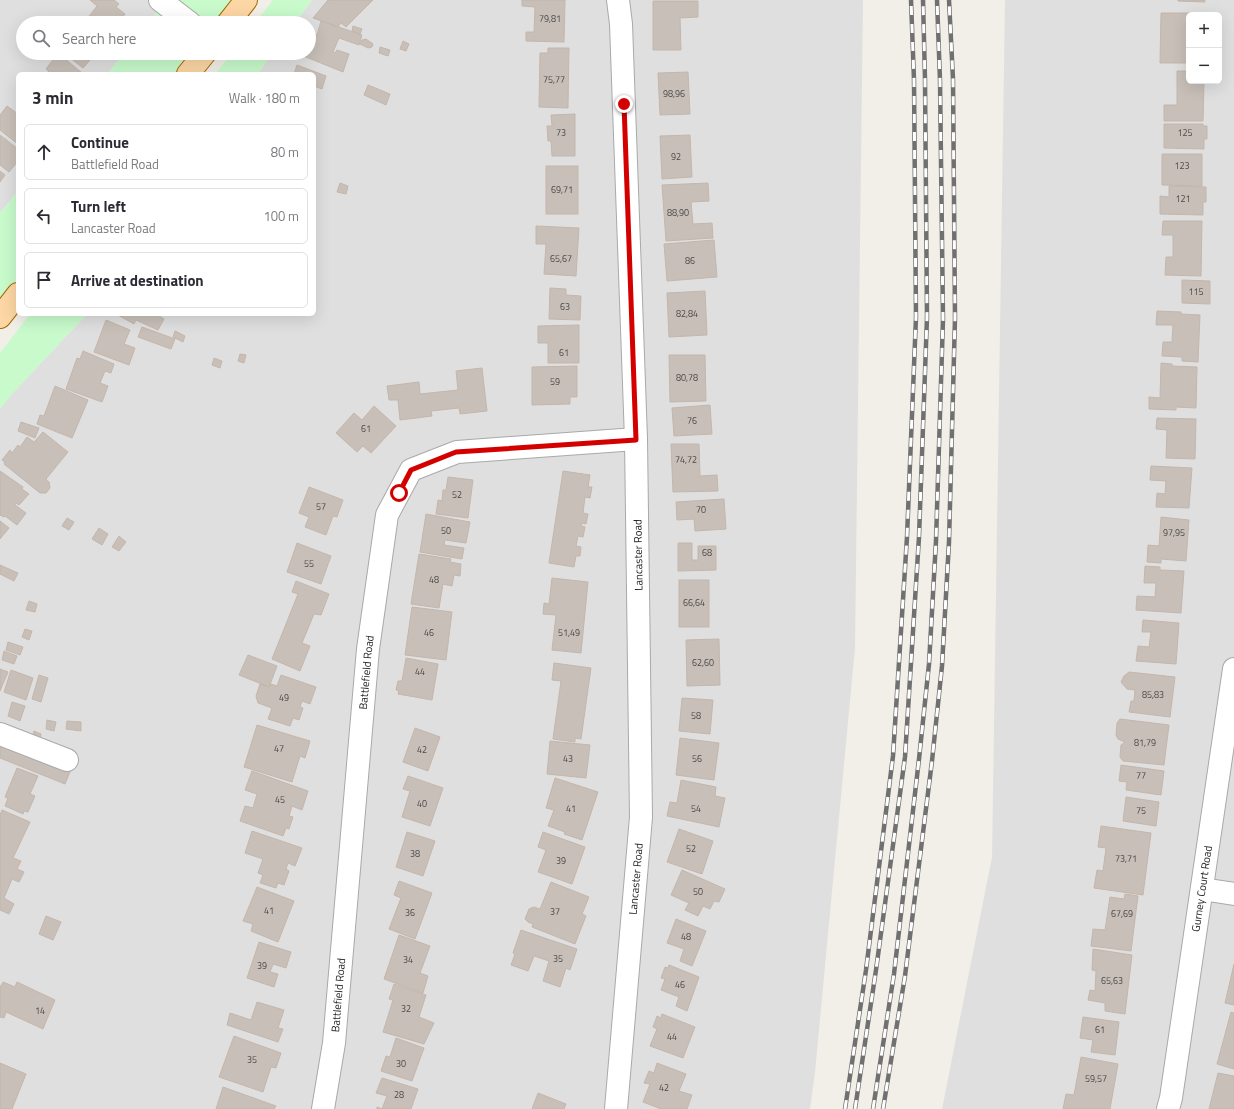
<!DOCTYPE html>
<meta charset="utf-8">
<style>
:root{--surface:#fff;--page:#f7f7f7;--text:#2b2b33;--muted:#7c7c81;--line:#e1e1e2}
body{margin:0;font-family:"Titillium Web",sans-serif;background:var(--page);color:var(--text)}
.controls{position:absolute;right:12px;top:12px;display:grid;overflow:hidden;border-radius:6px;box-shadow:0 4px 16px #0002}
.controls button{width:36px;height:36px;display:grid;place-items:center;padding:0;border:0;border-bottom:1px solid var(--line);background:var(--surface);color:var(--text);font:20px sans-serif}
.stop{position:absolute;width:12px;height:12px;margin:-9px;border:3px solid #d40000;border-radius:50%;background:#fff}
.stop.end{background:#d40000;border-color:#fff;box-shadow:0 1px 4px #0008}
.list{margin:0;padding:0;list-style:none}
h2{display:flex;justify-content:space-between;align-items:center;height:52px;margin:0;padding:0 16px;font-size:17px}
h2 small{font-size:13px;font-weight:400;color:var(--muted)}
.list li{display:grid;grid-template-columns:26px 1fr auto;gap:12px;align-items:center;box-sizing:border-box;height:56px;margin:0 8px 8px;padding:0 8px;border:1px solid var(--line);border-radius:6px}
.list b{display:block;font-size:15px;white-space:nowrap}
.list p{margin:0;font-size:13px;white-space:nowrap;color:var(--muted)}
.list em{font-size:13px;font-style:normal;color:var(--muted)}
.icon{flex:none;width:22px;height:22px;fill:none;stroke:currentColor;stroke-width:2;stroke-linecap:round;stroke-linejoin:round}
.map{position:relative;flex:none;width:1234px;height:1109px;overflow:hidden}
.search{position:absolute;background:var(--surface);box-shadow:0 4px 16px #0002;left:16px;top:16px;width:300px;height:44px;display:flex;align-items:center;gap:10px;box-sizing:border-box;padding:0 14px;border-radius:22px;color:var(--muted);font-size:15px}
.panel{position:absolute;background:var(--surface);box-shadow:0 4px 16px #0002;left:16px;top:72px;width:300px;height:244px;border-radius:6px}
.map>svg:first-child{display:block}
.residential{fill:#e0dfdf;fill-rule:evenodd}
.park{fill:#c8facc}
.building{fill:#c7bfb8;stroke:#c4b6ab}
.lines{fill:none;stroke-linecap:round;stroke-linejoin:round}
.minor-casing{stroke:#a9a9a9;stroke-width:24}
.major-casing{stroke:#a06b00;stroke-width:24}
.minor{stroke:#fff;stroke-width:22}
.major{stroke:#fcd6a4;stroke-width:22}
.rail-casing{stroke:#707070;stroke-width:4.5}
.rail{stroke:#fff;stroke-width:3;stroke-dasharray:9;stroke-linecap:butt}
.route{stroke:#d40000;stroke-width:5}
.labels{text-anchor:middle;stroke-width:3;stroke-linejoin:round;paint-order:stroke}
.number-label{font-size:9px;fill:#4b4948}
.street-label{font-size:11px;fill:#222;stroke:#fff}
</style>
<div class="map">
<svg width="1234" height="1109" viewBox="0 0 1234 1109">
<rect width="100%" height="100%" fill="#f2efe9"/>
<g class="residential">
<path d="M0,0H168L148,23H23V53H124L107,74H18V191L0,213Z"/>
<path d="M312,0H863L855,648L815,1072L810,1109H0V409L12,394L87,314H314V74H258L272,53H309V23H295Z"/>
<path d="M1005,0H1234V1109H942L992,857ZM1189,15H1219V81H1189Z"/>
</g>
<g class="park">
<path d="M168,0H242L226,23H189Z"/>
<path d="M273,0H312L295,23H255Z"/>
<path d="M159,10L178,23H148Z"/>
<path d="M124,53H195L179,74H107Z"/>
<path d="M232,53H272L258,74H215Z"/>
<path d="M18,191V278L0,299V213Z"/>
<path d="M30,314H87L12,394L0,409V353Z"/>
</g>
<g class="building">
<path d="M90,0H114L119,4L116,7L125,14L118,23H84L97,6Z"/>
<path d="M328,0H373L346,27L341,23L338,27L313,18Z"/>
<path d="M522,0H565L564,42L526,41V32H534L535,7L522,6Z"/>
<path d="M1178,0H1205V2L1178,1Z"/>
<path d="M653,1H698V17L680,18L681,50H653Z"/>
<path d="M1161,13H1192V15H1189V63H1160Z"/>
<path d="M321,21L362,35L359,45L339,38L333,52L335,53L337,50L349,54L343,72L301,55L302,53H309V32L317,35Z"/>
<path d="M353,26L362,29L360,34L352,31Z"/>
<path d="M366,39L373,44L372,47L368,48L360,44L362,40Z"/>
<path d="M403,41L409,44L406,51L400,49Z"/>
<path d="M380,47L390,50L388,56L379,53Z"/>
<path d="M548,48H569L568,108L539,107L540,53H548Z"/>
<path d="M58,53L82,73L81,74H51L46,69Z"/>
<path d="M64,53H96L83,68Z"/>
<path d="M297,65L326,76L322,89L314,86V74H294Z"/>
<path d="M1177,71H1189V81H1204L1203,121H1164V105H1177Z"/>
<path d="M688,72L690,114L660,115L658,73Z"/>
<path d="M368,85L390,94L386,105L364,95Z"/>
<path d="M7,106L18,114V144L0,130V115Z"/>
<path d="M575,114V156H552L551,141H548L547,126H552L551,115Z"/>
<path d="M1164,124H1203V126H1207V139H1204V149L1164,148Z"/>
<path d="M0,135L18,149V161L9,172L0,165Z"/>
<path d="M690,135L692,177L662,179L660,136Z"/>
<path d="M1162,154H1202V186L1162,185Z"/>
<rect x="546" y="166" width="32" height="48"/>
<path d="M0,171L5,175L0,182Z"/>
<path d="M340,183L348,186L346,194L337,192Z"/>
<path d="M708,183L709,201L691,202L693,224L712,223L713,238L666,241L662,185Z"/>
<path d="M1169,186L1206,187V202H1203V215L1160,214V196L1169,197Z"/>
<path d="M1163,221H1202L1201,276L1165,275L1166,257H1173V235H1162Z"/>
<path d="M536,226L579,228L576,276L544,274L546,244H536Z"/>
<path d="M714,240L717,277L667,281L664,244Z"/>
<path d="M1182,280L1210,281V304L1182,303Z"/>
<path d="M550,288L566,289V295L581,296L580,320L549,319Z"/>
<path d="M705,291L707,335L669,337L667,293Z"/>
<path d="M1157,311L1181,312V314L1200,315L1198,362L1182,361V357L1162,356L1163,342H1172L1173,325H1156Z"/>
<path d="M116,314H156L164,319L158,330L136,320L134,324Z"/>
<path d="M106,320L130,330L124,344L135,348L129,365L94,352Z"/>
<path d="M579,325V363H548V343H538V326Z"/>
<path d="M142,327L175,339L171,349L138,337Z"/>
<path d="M175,331L185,336L183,342L173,337Z"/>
<path d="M83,351L114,364L111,373L105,371L100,383L108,386L102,402L66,389L77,358L80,359Z"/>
<path d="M240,354L246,355L244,363L238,361Z"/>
<path d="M669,355H705L706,401L670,402Z"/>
<path d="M214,358L222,361L220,368L212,365Z"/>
<path d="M1161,363L1172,364V366L1197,367L1196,408L1176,407V410L1149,409V397L1160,398Z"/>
<path d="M577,366V397H570V404L532,405V367Z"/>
<path d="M482,368L487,411L460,414L459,408L431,411L432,416L400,420L398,400H389L387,386L419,382L420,394L458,390L456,371Z"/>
<path d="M55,386L88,400L72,438L37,424L40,415L44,416Z"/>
<path d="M710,405L712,434L674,436L672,408Z"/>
<path d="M374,406L396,426L371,453L363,446L357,452L336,433L354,413L362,420Z"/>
<path d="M1157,418L1196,419L1195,459L1166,458L1167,430L1156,429Z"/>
<path d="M21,422L39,428L35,438L18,431Z"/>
<path d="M43,432L68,452L46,479L49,482L50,488L46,493H40L4,464L5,462L2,460L10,450L12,453L18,445L20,447L27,437L34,442Z"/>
<path d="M671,444H699L700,476L717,475L718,491L673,492Z"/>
<path d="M1151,466L1192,468L1189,508L1156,507L1157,493L1165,494L1166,481L1150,480Z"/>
<path d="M0,471L23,487L22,489L29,494L19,505L16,503L15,505L26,513L17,525L5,516L4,517L0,515Z"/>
<path d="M563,471L590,475L588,487H592L590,498L585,497L583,513L588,514L586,524L582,523L581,526L585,527L583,537L578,536L576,546L581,547L580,556H576L574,567L549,563Z"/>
<path d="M448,477L473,480L468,518L436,514L438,500L442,501L443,490H446Z"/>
<path d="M309,487L343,500L337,517L333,516L326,535L305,527L309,517L299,513Z"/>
<path d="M724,499L726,529L695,531L694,519L677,520L676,502Z"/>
<path d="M426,514L470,522L466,543L445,540L444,545L464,548L462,559L420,552Z"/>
<path d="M1161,517L1189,520L1186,561L1161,559V563L1147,562L1148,545L1159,546Z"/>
<path d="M67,518L74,522L69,530L62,526Z"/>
<path d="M0,521L9,528L0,539Z"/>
<path d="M99,528L108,534L102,545L92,539Z"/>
<path d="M119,536L126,542L119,551L112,547Z"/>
<path d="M297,543L331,556L321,584L287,572Z"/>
<path d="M678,543H692V560H698V546H716V570L678,571Z"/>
<path d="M419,554L451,559L450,562L461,564L460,576L454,575L452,586L443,584L439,608L411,604Z"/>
<path d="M0,565L18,573L14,581L0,574Z"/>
<path d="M1145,566L1160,567V570L1184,571L1181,613L1136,610L1137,596L1155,597L1156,583H1144Z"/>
<path d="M552,578L588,582L581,653L552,650L556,615L543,614L544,603L549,604Z"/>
<rect x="679" y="580" width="30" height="47"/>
<path d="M296,581L329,594L321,615L314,614L302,643L310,646L300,671L272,659L298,594L292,592Z"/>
<path d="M29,601L37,604L35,612L26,610Z"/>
<path d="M412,607L452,612L446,660L405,655Z"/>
<path d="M1143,620L1179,623L1176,664L1136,661L1138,646L1149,647L1151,632H1142Z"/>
<path d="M25,629L32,631L29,640L22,637Z"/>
<path d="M719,639L720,685L687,686L686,640Z"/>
<path d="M8,642L23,647L20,655L6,650Z"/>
<path d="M4,651L17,656L14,664L2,660Z"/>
<path d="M248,655L277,666L269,687L239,675Z"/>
<path d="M406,658L438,664L432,700L398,694L399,691L396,690L398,681H402Z"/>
<path d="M554,663L591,668L581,739L575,738V742L553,739L561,681L552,680Z"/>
<path d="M0,669L8,672L0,691Z"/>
<path d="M11,670L33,678L26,700L4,692Z"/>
<path d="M1129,672L1175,677L1170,717L1129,712L1131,701H1134L1135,690L1127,689L1121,682L1124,676Z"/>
<path d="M39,675L48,678L41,702L32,699Z"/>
<path d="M281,675L316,687L310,704L302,701L300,707L303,708L299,720L293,718L290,726L268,719L272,708L258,703L256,696L260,684L269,687L271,684L277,686Z"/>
<path d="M682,698L713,700L710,734L679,731Z"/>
<path d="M12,702L25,706L20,721L8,716Z"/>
<path d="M1120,719L1169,725L1164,765L1123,761L1120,757L1121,745L1125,742L1118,739L1116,735L1117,723Z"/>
<path d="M47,720L56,722L54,731L46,729Z"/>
<path d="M67,721L81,722V731L66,729Z"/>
<path d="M257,725L310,741L305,758L300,756L292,782L244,767Z"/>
<path d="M415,728L440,737L428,771L403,762Z"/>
<path d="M34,731L41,734L40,740L32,738Z"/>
<path d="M680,738L719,743L714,780L676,775Z"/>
<path d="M0,739L72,767L65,784L0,758Z"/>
<path d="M550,741L590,745L586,778L547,774Z"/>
<path d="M1121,765L1164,771L1161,795L1126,790L1127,782L1119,781Z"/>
<path d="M17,768L38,776L30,794L35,796L28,812L24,811L23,814L5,806L8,798L5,797Z"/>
<path d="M252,771L308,791L302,810L292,806L289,816L293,817L289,829L286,828L283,836L240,821L245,806L253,808L257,794L245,790Z"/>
<path d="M408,776L443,788L430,826L402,817L410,791L403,789Z"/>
<path d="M555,778L598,792L582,840L564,834L565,832L548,826L554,810L546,808Z"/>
<path d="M681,780L716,787L715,796L725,798L719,827L667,816L670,802L677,803Z"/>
<path d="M1126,797L1159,802L1156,826L1123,821Z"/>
<path d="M2,810L30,822L13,858L21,861L17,869L24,872L19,882L12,879L4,898L14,904L9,914L0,910V815Z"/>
<path d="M1101,826L1151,833L1143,895L1094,888L1097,870L1103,871L1106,848L1098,847Z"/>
<path d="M679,829L713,841L702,874L667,862Z"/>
<path d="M252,831L302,848L295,866L288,863L286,869L289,871L284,885L278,883L276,888L260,883L263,875L258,873L263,859L245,853Z"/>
<path d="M407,832L435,841L423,876L396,867Z"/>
<path d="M543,832L585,847L572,884L538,872L546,850L538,847Z"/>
<path d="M682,870L725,889L719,902L714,901L710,909L703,906L698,916L685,910L689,903L671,895Z"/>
<path d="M399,881L432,893L415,939L389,929L401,898L394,895Z"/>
<path d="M551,882L589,897L582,914L586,916L575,944L532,927L533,924L528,922L525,919L529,909L534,907L540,909Z"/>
<path d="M257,887L294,901L278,942L251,931L253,924L243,921Z"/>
<path d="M1125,894L1138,896L1131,951L1091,946L1093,929L1105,930L1110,897L1124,899Z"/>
<path d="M46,916L61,922L53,940L39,934Z"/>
<path d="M676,919L706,931L692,966L680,961L684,949L667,943Z"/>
<path d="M521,930L577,949L570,970L566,968L560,987L543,981L549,961L534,956L528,971L511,965L515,954L513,953Z"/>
<path d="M399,935L430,946L420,973L428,976L423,993L384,979Z"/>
<path d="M259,942L291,952L286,968L273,964L270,972L278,974L274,987L247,978Z"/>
<path d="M1093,949L1132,955L1125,1014L1105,1011V1003L1088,1000L1090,990L1095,991L1096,971L1092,970Z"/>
<path d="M1234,964V1005L1225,1003Z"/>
<path d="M669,965L699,977L687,1011L676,1006L679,997L661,990L665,979L661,978L665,967L668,968Z"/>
<path d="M3,982L15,987L17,982L55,1000L43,1029L6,1012L4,1018L0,1017V986H1Z"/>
<path d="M394,984L426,995L419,1017L434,1023L424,1044L383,1032L393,1000L389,999Z"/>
<path d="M257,1002L284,1010L278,1028L283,1029L278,1042L227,1025L230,1013L251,1020Z"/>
<path d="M1231,1012L1234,1013V1069L1217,1064Z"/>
<path d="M662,1014L695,1027L683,1058L650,1046L657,1029L653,1027L657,1016L661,1018Z"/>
<path d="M1083,1017L1119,1022L1115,1055L1091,1052L1093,1040L1080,1038Z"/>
<path d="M234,1036L281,1053L276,1068L271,1067L263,1092L219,1077Z"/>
<path d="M396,1038L424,1048L412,1081L381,1071L386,1056L390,1057Z"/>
<path d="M1081,1057L1118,1064L1110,1109H1063L1066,1094L1074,1095Z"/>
<path d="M0,1063L26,1074L12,1109H13H0Z"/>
<path d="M657,1063L686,1074L679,1091L692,1095L687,1109H661L643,1102L650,1084L644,1083L649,1071L654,1073Z"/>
<path d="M1218,1073L1234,1076V1109H1209Z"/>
<path d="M382,1078L418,1089L411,1109H377V1107L382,1109L387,1096L376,1093Z"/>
<path d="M223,1087L276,1106L274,1109H216Z"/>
<path d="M538,1093L566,1104L564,1109H532Z"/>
</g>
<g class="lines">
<defs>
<g id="minor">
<path d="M160,0L190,23"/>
<path d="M0,734L67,760"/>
<path d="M1202,889L1234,894"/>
<path id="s1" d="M323,1109L334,1043L368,649L387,515L411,470L457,452L636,439"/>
<path id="s2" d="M616,1109L641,817L636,439L621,24L618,0"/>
<path id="s3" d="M1168,1109L1171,1098L1234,669"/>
</g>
<g id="major">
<path d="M228,23L246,0"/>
<path d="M188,74L205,53"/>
<path d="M0,317L18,294"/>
</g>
</defs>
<use href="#minor" class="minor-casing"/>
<use href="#major" class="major-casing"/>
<use href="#minor" class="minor"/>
<use href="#major" class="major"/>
<defs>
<g id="rail">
<path d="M845,1109L866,970L893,756L907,537L916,317L914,80L911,0"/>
<path d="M855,1109L876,970L905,757L919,537L927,317L925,79L923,0"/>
<path d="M873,1109L894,974L919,759L929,664L936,541L943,319L940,80L937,0"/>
<path d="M883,1109L905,976L932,761L942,666L949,542L955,318L953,79L949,0"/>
</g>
</defs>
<use href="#rail" class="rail-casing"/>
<use href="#rail" class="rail"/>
</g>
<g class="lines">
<path class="route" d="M399,493L411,470L456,452L636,440L624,104"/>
</g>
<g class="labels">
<g class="number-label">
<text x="550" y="22">79,81</text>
<text x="554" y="83">75,77</text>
<text x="674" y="97">98,96</text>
<text x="561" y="136">73</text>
<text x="1185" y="136">125</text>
<text x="676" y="160">92</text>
<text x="1182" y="169">123</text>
<text x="562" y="193">69,71</text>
<text x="1183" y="202">121</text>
<text x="678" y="216">88,90</text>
<text x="561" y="262">65,67</text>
<text x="690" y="264">86</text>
<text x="1196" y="295">115</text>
<text x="565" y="310">63</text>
<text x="687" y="317">82,84</text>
<text x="564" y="356">61</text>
<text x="687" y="381">80,78</text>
<text x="555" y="385">59</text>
<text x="692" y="424">76</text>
<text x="366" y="432">61</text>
<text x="686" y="463">74,72</text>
<text x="457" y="498">52</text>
<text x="321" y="510">57</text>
<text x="701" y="513">70</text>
<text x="446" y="534">50</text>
<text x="1174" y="536">97,95</text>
<text x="707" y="556">68</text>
<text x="309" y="567">55</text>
<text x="434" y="583">48</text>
<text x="694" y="606">66,64</text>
<text x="429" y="636">46</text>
<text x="569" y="636">51,49</text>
<text x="703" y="666">62,60</text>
<text x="420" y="675">44</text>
<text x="1153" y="698">85,83</text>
<text x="284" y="701">49</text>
<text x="696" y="719">58</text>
<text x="1145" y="746">81,79</text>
<text x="279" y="752">47</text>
<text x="422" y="753">42</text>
<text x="568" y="762">43</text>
<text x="697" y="762">56</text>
<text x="1141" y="779">77</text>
<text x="280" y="803">45</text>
<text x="422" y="807">40</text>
<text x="571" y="812">41</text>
<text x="696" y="812">54</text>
<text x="1141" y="814">75</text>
<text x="691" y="852">52</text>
<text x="415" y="857">38</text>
<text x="1126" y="862">73,71</text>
<text x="561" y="864">39</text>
<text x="698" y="895">50</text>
<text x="269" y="914">41</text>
<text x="555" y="915">37</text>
<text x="410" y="916">36</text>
<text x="1122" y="917">67,69</text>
<text x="686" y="940">48</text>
<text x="558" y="962">35</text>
<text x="408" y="963">34</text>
<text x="262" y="969">39</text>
<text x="1112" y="984">65,63</text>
<text x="680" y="988">46</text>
<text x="406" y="1012">32</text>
<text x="40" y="1014">14</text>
<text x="1100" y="1033">61</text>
<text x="672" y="1040">44</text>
<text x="252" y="1063">35</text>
<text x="401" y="1067">30</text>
<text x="1096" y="1082">59,57</text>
<text x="664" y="1091">42</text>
<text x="399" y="1098">28</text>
</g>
<g class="street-label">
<text transform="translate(638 555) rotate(-91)" y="4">Lancaster Road</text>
<text dy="4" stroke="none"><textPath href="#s1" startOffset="439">Battlefield Road</textPath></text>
<text dy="4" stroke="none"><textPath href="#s2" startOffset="231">Lancaster Road</textPath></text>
<text dy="4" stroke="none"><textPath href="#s3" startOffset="223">Gurney Court Road</textPath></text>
<text dy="4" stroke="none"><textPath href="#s1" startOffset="115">Battlefield Road</textPath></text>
</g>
</g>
</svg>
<div class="controls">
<button>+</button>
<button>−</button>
</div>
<div class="stop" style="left:399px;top:493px"></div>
<div class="stop end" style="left:624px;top:104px"></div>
<div class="search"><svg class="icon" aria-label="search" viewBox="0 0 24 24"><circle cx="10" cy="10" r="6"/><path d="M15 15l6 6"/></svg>Search here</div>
<section class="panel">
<h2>3 min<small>Walk · 180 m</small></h2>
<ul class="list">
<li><svg class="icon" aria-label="ahead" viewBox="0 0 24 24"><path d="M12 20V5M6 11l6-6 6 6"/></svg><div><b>Continue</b><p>Battlefield Road</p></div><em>80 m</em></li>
<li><svg class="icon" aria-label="left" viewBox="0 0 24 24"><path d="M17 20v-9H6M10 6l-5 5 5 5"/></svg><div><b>Turn left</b><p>Lancaster Road</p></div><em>100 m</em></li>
<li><svg class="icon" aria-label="arrive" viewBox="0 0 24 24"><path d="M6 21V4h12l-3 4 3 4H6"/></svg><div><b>Arrive at destination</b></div></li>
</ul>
</section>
</div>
